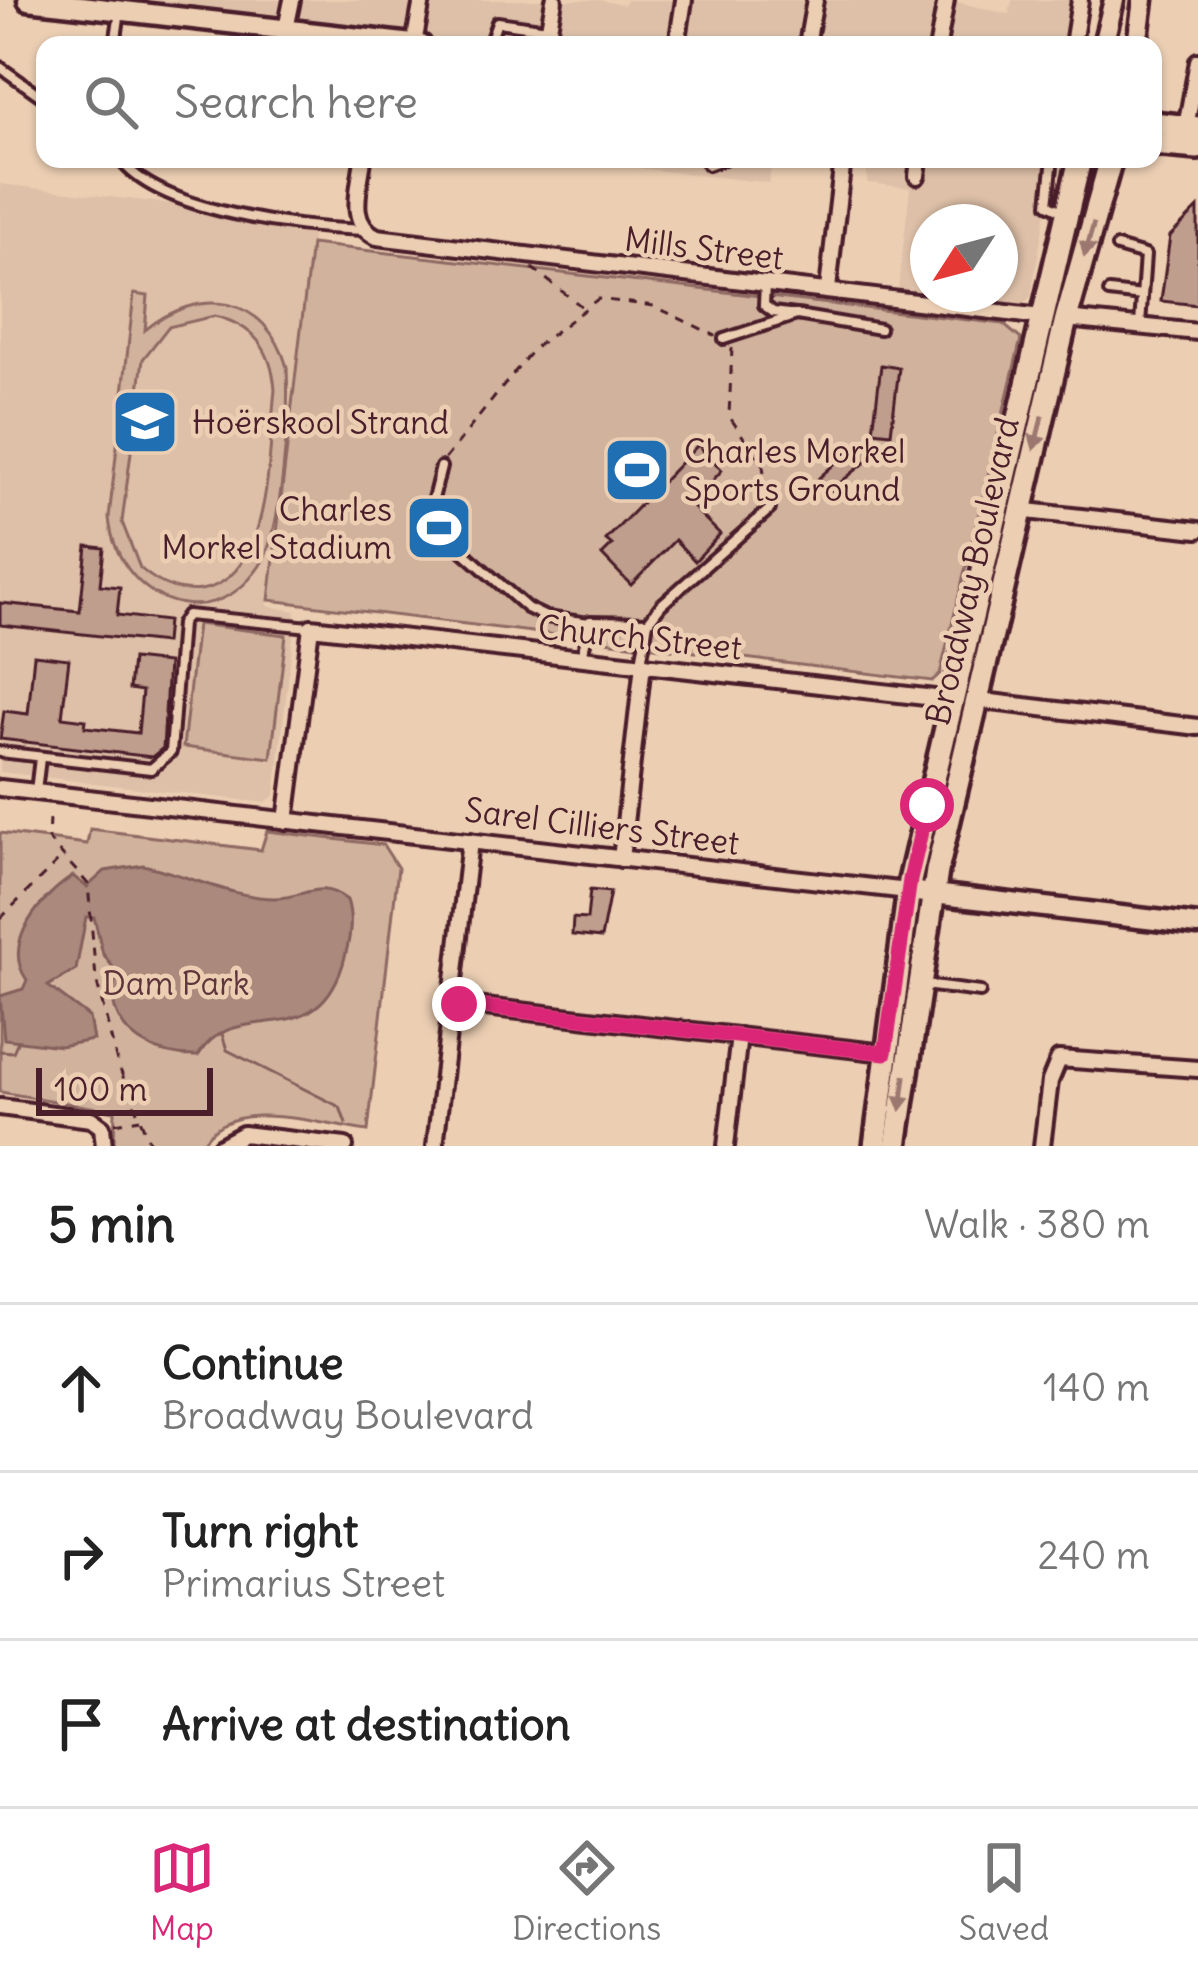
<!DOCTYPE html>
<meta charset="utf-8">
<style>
:root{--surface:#fff;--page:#f6f6f6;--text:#222;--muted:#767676;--line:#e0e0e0;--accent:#db2777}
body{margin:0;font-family:Delius,sans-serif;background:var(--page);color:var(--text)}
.compass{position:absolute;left:910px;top:204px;width:108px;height:108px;border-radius:50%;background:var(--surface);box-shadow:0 3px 9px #0004;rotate:234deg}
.scale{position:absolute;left:36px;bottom:30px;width:177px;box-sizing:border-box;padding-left:12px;border:6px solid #4a1f2b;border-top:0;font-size:33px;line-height:42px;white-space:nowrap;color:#4a1f2b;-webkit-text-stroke:9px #eccfb3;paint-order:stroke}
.stop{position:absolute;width:36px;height:36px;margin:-27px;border:9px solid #db2777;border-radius:50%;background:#fff}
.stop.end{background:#db2777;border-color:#fff;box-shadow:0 3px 12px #0008}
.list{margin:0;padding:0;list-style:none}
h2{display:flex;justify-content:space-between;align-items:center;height:156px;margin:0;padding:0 48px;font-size:51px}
h2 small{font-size:39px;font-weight:400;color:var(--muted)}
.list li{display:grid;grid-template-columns:78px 1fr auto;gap:36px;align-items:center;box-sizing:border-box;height:168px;padding:0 48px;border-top:3px solid var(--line)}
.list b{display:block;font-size:45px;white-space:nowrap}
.list p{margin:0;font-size:39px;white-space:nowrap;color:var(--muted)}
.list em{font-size:39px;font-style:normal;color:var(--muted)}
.icon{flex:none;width:66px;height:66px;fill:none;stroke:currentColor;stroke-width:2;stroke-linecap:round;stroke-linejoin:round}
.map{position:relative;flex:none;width:1198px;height:1146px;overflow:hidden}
.search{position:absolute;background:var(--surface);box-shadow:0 3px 9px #0004;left:36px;right:36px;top:36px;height:132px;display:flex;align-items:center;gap:30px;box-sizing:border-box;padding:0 42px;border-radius:24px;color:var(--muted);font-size:45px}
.sheet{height:660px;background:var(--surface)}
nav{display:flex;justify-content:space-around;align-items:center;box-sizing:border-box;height:168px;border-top:3px solid var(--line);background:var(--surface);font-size:33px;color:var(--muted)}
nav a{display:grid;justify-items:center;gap:6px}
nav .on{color:var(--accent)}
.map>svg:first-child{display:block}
.built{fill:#dec0a8}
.green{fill:#d1b39d;stroke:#8e6964;stroke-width:3;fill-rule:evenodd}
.water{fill:#ab897d;stroke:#845f5c;stroke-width:3}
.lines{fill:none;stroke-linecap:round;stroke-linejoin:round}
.stream{stroke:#845f5c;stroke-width:3}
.building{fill:#bf9e8d;stroke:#4a1f2b;stroke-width:3}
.lane-casing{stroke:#4a1f2b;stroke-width:16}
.street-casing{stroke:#4a1f2b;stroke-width:22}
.secondary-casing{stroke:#4a1f2b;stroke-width:27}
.primary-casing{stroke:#4a1f2b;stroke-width:30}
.path{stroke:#4a1f2b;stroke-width:3;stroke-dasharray:9 9;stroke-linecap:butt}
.lane{stroke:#eccfb3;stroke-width:8}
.street{stroke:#eccfb3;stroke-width:14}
.secondary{stroke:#eccfb3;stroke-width:18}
.primary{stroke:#eccfb3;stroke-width:21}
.oneway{fill:#9b776f}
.route{stroke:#db2777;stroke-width:15}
.labels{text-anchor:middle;stroke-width:9;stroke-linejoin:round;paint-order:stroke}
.street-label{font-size:33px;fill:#4a1f2b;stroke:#eccfb3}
.poi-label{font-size:33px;fill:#4a1f2b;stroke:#eccfb3;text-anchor:start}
.park-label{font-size:33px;fill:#5e353c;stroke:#eccfb3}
</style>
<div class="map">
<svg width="1198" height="1146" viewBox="0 0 1198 1146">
<rect width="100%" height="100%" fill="#eccfb3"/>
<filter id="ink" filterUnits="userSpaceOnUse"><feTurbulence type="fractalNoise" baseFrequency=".00833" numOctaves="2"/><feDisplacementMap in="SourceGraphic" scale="24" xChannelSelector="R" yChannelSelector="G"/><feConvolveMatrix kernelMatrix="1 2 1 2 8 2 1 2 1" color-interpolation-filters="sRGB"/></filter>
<g filter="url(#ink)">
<g class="built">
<path d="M50,0H599L624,5L626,0H948L1009,14L1012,0H1078L1072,45H376Z"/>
<path d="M557,159H772L769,183Z"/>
<path d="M788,159H1055L1031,296L1020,310L942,301L938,294H1000V222H928V293L898,289L910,188L867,183V167Z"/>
<path d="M0,184L180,205L313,231L268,606L296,611L275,796L265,803L0,772Z"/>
</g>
<g class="green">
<path d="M311,244L1003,324L1021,339L940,674L932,681L269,600Z"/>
<path d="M134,294L148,296L145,330C199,286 266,294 287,367C289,412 284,531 259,567C208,640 117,598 109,518ZM214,316C254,325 272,350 275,390C268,447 274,578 201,590C178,593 157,583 140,568L122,522L143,359L168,327Z"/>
<path d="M197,624L286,635L271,758L183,747Z"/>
<path d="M90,829L261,850L267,831L383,845L398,868L368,1131C319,1125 228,1093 201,1146H114L115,1111L0,1092V833L87,844Z"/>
</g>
<path class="water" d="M143,865C185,874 233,898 275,898C305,898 319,878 347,900C354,921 349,943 343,964C314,1057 234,994 198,1056C162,1057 121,1042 113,1001C112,992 116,981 116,971L103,954L94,917H86L76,970L48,986L89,1017L93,1040L60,1046L4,1039L0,996L23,989L27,980C0,943 43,895 73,876L87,887L105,871Z"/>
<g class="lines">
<g class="stream">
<path d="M222,1034L227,1050L340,1107L346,1124"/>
<path d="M0,1051L13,1052L18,1041"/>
</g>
</g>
<g class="building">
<path d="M1198,208V305L1161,301L1170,236Z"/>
<path d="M881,365L899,368L891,433L873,431Z"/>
<path d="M872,436L882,449L830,491L819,478L861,440L870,451Z"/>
<path d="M698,445L722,470L691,505L720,534L695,561L675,540L631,585L602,555L612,545L606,540Z"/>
<path d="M87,546L104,548L100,585L120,587L117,615L167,621L165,643L0,625V603L80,611Z"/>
<path d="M34,655L69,659L62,717L86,720L85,727L138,733L142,691L129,689L132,659L168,663L163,748L152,757L0,739L4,711L28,714Z"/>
<path d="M590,890L610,892L601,938L572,935L573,918L587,919Z"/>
</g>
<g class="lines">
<defs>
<g id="lane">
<path d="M115,45L120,11"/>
<path d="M489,45L497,22L548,29"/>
<path d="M0,67L45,99"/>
<path d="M120,159C158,212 300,228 363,230"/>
<path d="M708,165L724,159"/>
<path d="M1052,167L1048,204L1066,213"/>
<path d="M1117,247L1145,255L1140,325"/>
<path d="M765,283L764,305L773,312L796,315"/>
<path d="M1109,292L1142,296"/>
<path d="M724,339L797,315L880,329"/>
<path d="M441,467L433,499L441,532L527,608L546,617L589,623"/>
<path d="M582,656L590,621L648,622"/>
<path d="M641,663L648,622L661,605L770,509"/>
<path d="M0,752L151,769L171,752L181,624L187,615L310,627"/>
<path d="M36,791L40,758"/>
<path d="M924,985L980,992"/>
</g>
<g id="street">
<path d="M286,29L292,0"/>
<path d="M414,44L422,0"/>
<path d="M546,45L554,0"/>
<path d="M677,45L684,0"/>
<path d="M807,45L815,0"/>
<path d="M938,45L946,0"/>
<path d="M1073,45L1080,0"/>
<path d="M1186,127L1198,61"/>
<path d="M363,159C360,187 346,223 377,237L1041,317"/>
<path d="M917,176L919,159"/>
<path d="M828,289L843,159"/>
<path d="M1066,319L1198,332"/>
<path d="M1018,510L1198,530"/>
<path d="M975,700L1198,727"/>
<path d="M0,788L908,891"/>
<path d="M286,821L311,627L952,700"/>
<path d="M621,859L643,664"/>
<path d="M450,1003L885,1053"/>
<path d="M0,1107L91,1119L102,1127L104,1146"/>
<path d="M221,1146L243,1134L345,1146"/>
<path d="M435,1146L470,841"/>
<path d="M726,1146L739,1036"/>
<path d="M1042,1146L1050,1081L1059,1059L1198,1069"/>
</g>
<g id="secondary">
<path d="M28,0L421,45"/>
<path d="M1103,45L1114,0"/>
<path d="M1137,45L1143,0"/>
<path d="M908,891L1198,925"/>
</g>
<g id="primary">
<path d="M1153,123L1198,128"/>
<path d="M1153,144L1198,148"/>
<path d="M875,1146L910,881L1080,159"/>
<path d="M896,1146L937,871L1066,319L1111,159"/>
</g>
</defs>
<use href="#lane" class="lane-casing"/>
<use href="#street" class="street-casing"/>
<use href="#secondary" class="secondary-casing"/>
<use href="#primary" class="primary-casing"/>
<g class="path">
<path d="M532,268L581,306"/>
<path d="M732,348L729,416L763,466L768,501"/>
<path d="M445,459L534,348L598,299L654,306L716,336"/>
<path d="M49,819L48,839L88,884L96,979L117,1062L151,1146"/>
<path d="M0,919L62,857"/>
<path d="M115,1123L140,1119"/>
</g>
<use href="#lane" class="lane"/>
<use href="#street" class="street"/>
<use href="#secondary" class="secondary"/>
<use href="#primary" class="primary"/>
</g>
<defs><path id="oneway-solid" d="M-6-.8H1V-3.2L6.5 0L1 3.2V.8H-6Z" transform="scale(3)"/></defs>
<g class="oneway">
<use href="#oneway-solid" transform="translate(1089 240) rotate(106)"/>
<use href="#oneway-solid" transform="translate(1038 433) rotate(104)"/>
<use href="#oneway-solid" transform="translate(903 1093) rotate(97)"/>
</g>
</g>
<g class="lines" filter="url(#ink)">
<path class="route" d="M459,1004L885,1053L910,880L927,805"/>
</g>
<defs>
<symbol id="school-square" viewBox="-11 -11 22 22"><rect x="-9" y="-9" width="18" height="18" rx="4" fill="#1f6fb2" stroke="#eccfb3"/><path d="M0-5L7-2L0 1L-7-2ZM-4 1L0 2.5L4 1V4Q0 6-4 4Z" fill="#fff"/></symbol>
<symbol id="stadium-square" viewBox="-11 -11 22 22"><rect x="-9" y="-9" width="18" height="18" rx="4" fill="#1f6fb2" stroke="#eccfb3"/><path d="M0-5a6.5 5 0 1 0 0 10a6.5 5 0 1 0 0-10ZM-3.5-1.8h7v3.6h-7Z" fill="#fff"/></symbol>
</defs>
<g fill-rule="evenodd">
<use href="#school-square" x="107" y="384" width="76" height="76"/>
<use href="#stadium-square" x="599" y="432" width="76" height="76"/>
<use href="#stadium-square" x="401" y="490" width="76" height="76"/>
</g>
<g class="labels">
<g class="street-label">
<text transform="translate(704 248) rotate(7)" y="12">Mills Street</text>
<text transform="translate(972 571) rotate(-77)" y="12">Broadway Boulevard</text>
<text transform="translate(640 637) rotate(6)" y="12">Church Street</text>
<text transform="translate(602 826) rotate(7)" y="12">Sarel Cilliers Street</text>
</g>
<g class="poi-label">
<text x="192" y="434">Hoërskool Strand</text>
<text x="684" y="463">Charles Morkel<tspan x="684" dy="38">Sports Ground</tspan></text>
<text x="392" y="521" text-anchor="end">Charles<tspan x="392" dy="38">Morkel Stadium</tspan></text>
</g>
<g class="park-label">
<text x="176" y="995">Dam Park</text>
</g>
</g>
</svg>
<svg class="compass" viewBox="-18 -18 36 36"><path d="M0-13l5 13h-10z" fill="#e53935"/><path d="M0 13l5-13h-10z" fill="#767676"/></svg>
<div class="scale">100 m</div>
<div class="stop" style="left:927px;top:805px"></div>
<div class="stop end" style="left:459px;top:1004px"></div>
<div class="search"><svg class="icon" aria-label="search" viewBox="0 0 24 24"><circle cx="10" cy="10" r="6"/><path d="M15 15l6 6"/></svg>Search here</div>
</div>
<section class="sheet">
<h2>5 min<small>Walk · 380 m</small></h2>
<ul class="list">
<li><svg class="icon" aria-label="ahead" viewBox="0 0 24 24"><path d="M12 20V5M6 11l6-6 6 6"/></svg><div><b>Continue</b><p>Broadway Boulevard</p></div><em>140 m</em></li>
<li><svg class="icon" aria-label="right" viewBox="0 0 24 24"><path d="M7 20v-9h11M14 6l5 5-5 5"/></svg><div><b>Turn right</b><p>Primarius Street</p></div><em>240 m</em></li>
<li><svg class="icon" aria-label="arrive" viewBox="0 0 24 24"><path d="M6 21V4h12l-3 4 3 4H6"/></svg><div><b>Arrive at destination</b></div></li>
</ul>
</section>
<nav>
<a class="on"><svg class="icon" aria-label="map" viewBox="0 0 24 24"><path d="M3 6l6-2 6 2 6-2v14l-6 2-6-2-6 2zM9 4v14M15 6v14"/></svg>Map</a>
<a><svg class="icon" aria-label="directions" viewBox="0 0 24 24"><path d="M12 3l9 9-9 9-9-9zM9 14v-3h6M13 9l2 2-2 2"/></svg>Directions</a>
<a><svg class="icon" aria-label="saved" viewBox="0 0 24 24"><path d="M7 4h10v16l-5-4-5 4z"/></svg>Saved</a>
</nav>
